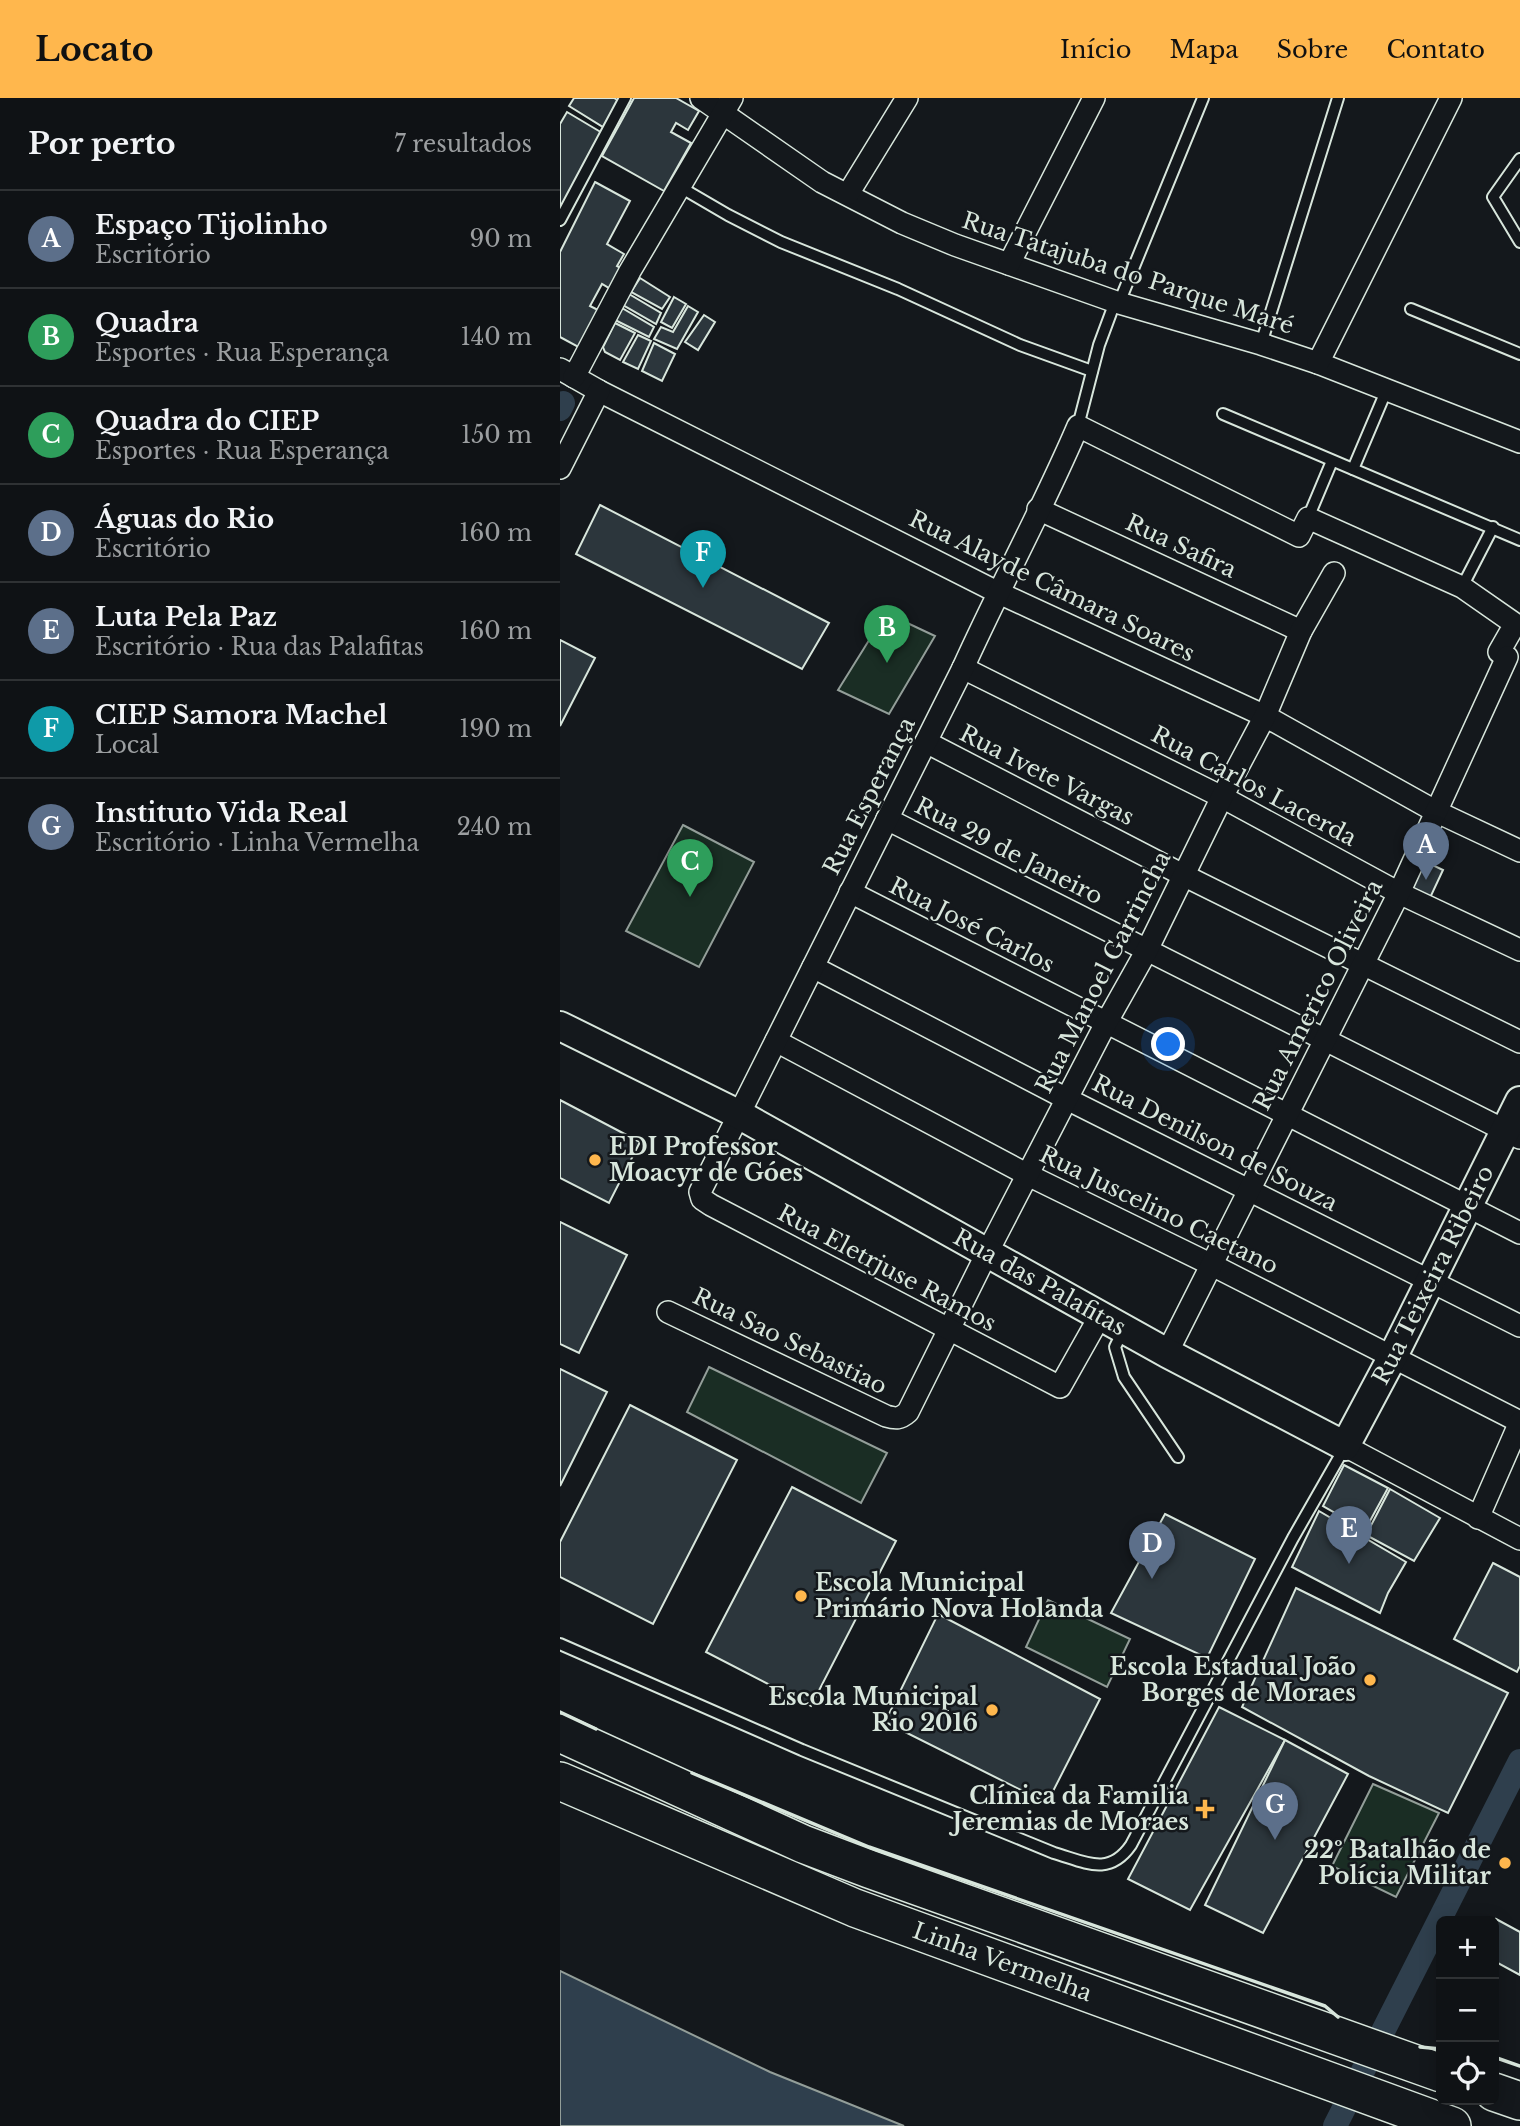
<!DOCTYPE html>
<html lang="pt">
<meta charset="utf-8">
<style>
:root{--surface:#0f1215;--page:#181b1e;--text:#f1f3f6;--muted:#9b9ea0;--line:#2f3234;--accent:#ffb74d}
body{margin:0;font-family:"Libre Baskerville",serif;background:var(--page);color:var(--text)}
.controls{position:absolute;right:21px;bottom:21px;display:grid;overflow:hidden;border-radius:10px;box-shadow:0 4px 18px #0003}
.controls button{width:63px;height:63px;display:grid;place-items:center;padding:0;border:0;border-bottom:2px solid var(--line);background:var(--surface);color:var(--text);font:35px sans-serif}
.you{position:absolute;left:609px;top:947px;width:24px;height:24px;margin:-18px;border:5px solid #fff;border-radius:50%;background:#1a73e8;box-shadow:0 0 0 10px #1a73e833}
.badge{display:grid;place-items:center;width:46px;height:46px;border-radius:50%;background:var(--accent);color:#fff;font-size:23px;font-weight:700}
.pin{position:absolute;translate:-50% -58px;filter:drop-shadow(0 2px 4px #0008)}
.pin::after{content:'';position:absolute;top:37px;width:24px;height:21px;background:inherit;clip-path:polygon(0 0,100% 0,50% 100%)}
.list{margin:0;padding:0;list-style:none}
h2{display:flex;justify-content:space-between;align-items:center;height:91px;margin:0;padding:0 28px;font-size:30px}
h2 small{font-size:23px;font-weight:400;color:var(--muted)}
.list li{display:grid;grid-template-columns:46px 1fr auto;gap:21px;align-items:center;box-sizing:border-box;height:98px;padding:0 28px;border-top:2px solid var(--line)}
.list b{display:block;font-size:26px;white-space:nowrap}
.list p{margin:0;font-size:23px;white-space:nowrap;color:var(--muted)}
.list em{font-size:23px;font-style:normal;color:var(--muted)}
.icon{flex:none;width:38px;height:38px;fill:none;stroke:currentColor;stroke-width:2;stroke-linecap:round;stroke-linejoin:round}
.map{position:relative;flex:none;width:960px;height:2028px;overflow:hidden}
header{display:flex;align-items:center;gap:42px;box-sizing:border-box;height:98px;padding:0 35px;background:var(--accent);color:#111}
header strong{font-size:33px}
nav{display:flex;gap:38px;margin-inline-start:auto;font-size:24px}
main{display:flex}
aside{flex:1;background:var(--surface)}
.map>svg:first-child{display:block}
.green{fill:#1a2d24;stroke:#939e99;stroke-width:2}
.water{fill:#2f3f4d;stroke:#939e99;stroke-width:2}
.lines{fill:none;stroke-linecap:round;stroke-linejoin:round}
.canal{stroke:#2f3f4d;stroke-width:24}
.building{fill:#2c363c;stroke:#d8e6dc;stroke-width:2}
.lane-casing{stroke:#d8e6dc;stroke-width:14}
.street-casing{stroke:#d8e6dc;stroke-width:24}
.secondary-casing{stroke:#d8e6dc;stroke-width:32}
.highway-casing{stroke:#d8e6dc;stroke-width:40}
.lane{stroke:#14181c;stroke-width:10}
.street{stroke:#14181c;stroke-width:21}
.secondary{stroke:#14181c;stroke-width:28}
.highway{stroke:#14181c;stroke-width:37}
.wall{stroke:#d8e6dc;stroke-width:3.5}
.poi-dot{fill:#ffb74d;stroke:#14181c;stroke-width:2.5}
.labels{text-anchor:middle;stroke-width:5;stroke-linejoin:round;paint-order:stroke}
.street-label{font-size:23px;fill:#d8e6dc;stroke:#14181c}
.poi-label{font-size:23px;font-weight:bold;fill:#d8e6dc;stroke:#14181c;text-anchor:end}
</style>
<header>
<strong>Locato</strong>
<nav><a>Início</a><a>Mapa</a><a>Sobre</a><a>Contato</a></nav>
</header>
<main>
<aside>
<h2>Por perto<small>7 resultados</small></h2>
<ul class="list">
<li><span class="badge" style="background:#5c6f8a">A</span><div><b>Espaço Tijolinho</b><p>Escritório</p></div><em>90 m</em></li>
<li><span class="badge" style="background:#2e9e5b">B</span><div><b>Quadra</b><p>Esportes · Rua Esperança</p></div><em>140 m</em></li>
<li><span class="badge" style="background:#2e9e5b">C</span><div><b>Quadra do CIEP</b><p>Esportes · Rua Esperança</p></div><em>150 m</em></li>
<li><span class="badge" style="background:#5c6f8a">D</span><div><b>Águas do Rio</b><p>Escritório</p></div><em>160 m</em></li>
<li><span class="badge" style="background:#5c6f8a">E</span><div><b>Luta Pela Paz</b><p>Escritório · Rua das Palafitas</p></div><em>160 m</em></li>
<li><span class="badge" style="background:#0f9aa8">F</span><div><b>CIEP Samora Machel</b><p>Local</p></div><em>190 m</em></li>
<li><span class="badge" style="background:#5c6f8a">G</span><div><b>Instituto Vida Real</b><p>Escritório · Linha Vermelha</p></div><em>240 m</em></li>
</ul>
</aside>
<div class="map">
<svg width="960" height="2028" viewBox="0 0 960 2028">
<rect width="100%" height="100%" fill="#14181c"/>
<g class="green">
<path d="M326,515L375,538L329,616L278,592Z"/>
<path d="M123,727L194,764L139,869L66,833Z"/>
<path d="M149,1269L327,1355L301,1405L127,1314Z"/>
<path d="M488,1502L570,1541L547,1589L466,1549Z"/>
<path d="M813,1686L879,1715L836,1799L772,1768Z"/>
</g>
<path class="water" d="M0,1873L210,1974L344,2028H0Z"/>
<g class="lines">
<g class="canal">
<path d="M0,311L3,305"/>
<path d="M775,2028L960,1663"/>
</g>
</g>
<g class="building">
<path d="M14,0H54L59,3L43,29L9,8Z"/>
<path d="M74,0H116L139,13L128,32L116,25L111,34L131,45L104,93L42,58Z"/>
<path d="M7,14L44,36L0,113V26Z"/>
<path d="M35,84L70,103L47,146L64,156L57,168L65,172L54,193L42,186L30,208L42,214L22,251L0,239V154Z"/>
<path d="M80,180L110,199L102,211L71,194Z"/>
<path d="M69,196L101,215L96,226L63,207Z"/>
<path d="M114,199L126,206L112,230L101,224Z"/>
<path d="M128,208L138,214L117,251L94,241L101,229L113,234Z"/>
<path d="M62,210L94,229L89,239L55,222Z"/>
<path d="M144,217L155,224L138,252L125,244Z"/>
<path d="M55,225L75,235L60,262L45,254L43,249Z"/>
<path d="M78,237L91,243L78,271L63,264Z"/>
<path d="M94,245L115,256L102,283L82,273Z"/>
<path d="M40,407L269,525L242,571L16,456Z"/>
<path d="M0,542L35,560L0,628Z"/>
<path d="M862,762L883,772L869,802L848,792Z"/>
<path d="M0,1002L80,1044L49,1105L0,1080Z"/>
<path d="M0,1124L67,1157L19,1255L0,1246Z"/>
<path d="M0,1271L47,1294L0,1388Z"/>
<path d="M70,1307L177,1362L93,1526L0,1479V1444Z"/>
<path d="M784,1367L828,1390L805,1432L763,1408Z"/>
<path d="M232,1389L336,1443L251,1608L146,1554Z"/>
<path d="M830,1391L880,1420L854,1463L806,1437Z"/>
<path d="M759,1413L846,1464L828,1495L820,1515L732,1469Z"/>
<path d="M605,1416L695,1461L647,1560L551,1515Z"/>
<path d="M933,1465L960,1479V1568L957,1574L894,1541Z"/>
<path d="M736,1490L948,1595L888,1715L809,1678L682,1609Z"/>
<path d="M378,1516L540,1601L487,1705L325,1624Z"/>
<path d="M659,1609L725,1642L630,1812L568,1781Z"/>
<path d="M725,1642L788,1676L703,1835L645,1807Z"/>
<path d="M936,1821L960,1834V1877L934,1863V1826Z"/>
</g>
<g class="lines">
<defs>
<g id="lane">
<path d="M960,61L933,99L960,144"/>
<path d="M120,89L168,117L221,144L338,191L460,247L532,273"/>
<path d="M0,122L65,0"/>
<path d="M559,205L643,0"/>
<path d="M851,211L960,256"/>
<path d="M701,246L778,0"/>
<path d="M663,316L960,442"/>
<path d="M518,328L539,247L555,204"/>
<path d="M793,371L827,291"/>
<path d="M748,420L772,363"/>
<path d="M902,489L933,429"/>
<path d="M564,1231L555,1249L564,1279L618,1359"/>
<path d="M0,1546L242,1652L494,1755C525,1764 549,1779 571,1747L733,1440L785,1349"/>
</g>
<g id="street">
<path d="M141,0L262,84L342,125L395,147L559,205L701,246L758,265L960,344"/>
<path d="M288,96L347,0"/>
<path d="M449,166L534,0"/>
<path d="M758,265L891,0"/>
<path d="M0,271L39,293L437,494L705,618L875,713L960,753"/>
<path d="M14,279L70,173L172,0"/>
<path d="M0,370L39,293"/>
<path d="M478,411L741,533"/>
<path d="M403,570L662,699L839,795L960,852"/>
<path d="M366,644L623,777L960,944"/>
<path d="M327,721L960,1040"/>
<path d="M290,794L960,1135"/>
<path d="M253,869L507,1001L960,1228"/>
<path d="M216,943L468,1077L652,1167L960,1324"/>
<path d="M108,1214L326,1318C336,1321 340,1321 348,1314L427,1155L546,925L587,852L662,699L705,618L741,533L774,475"/>
<path d="M540,1218L500,1289L151,1107L142,1101L140,1094L403,570C440,488 483,410 518,328L739,438L748,420L902,489L955,526L939,554"/>
<path d="M607,1255L839,795L947,559"/>
<path d="M785,1348L960,1441"/>
<path d="M918,1420L960,1324"/>
</g>
<g id="secondary">
<path id="s1" d="M0,928L180,1017L607,1255L785,1348L833,1258L960,1003"/>
</g>
<g id="highway">
<path d="M0,1635L243,1746L309,1771L881,1975"/>
<path id="s2" d="M0,1683L295,1810L892,2028"/>
<path d="M934,1994L960,2003"/>
</g>
</defs>
<use href="#lane" class="lane-casing"/>
<use href="#street" class="street-casing"/>
<use href="#secondary" class="secondary-casing"/>
<use href="#highway" class="highway-casing"/>
<use href="#lane" class="lane"/>
<use href="#street" class="street"/>
<use href="#secondary" class="secondary"/>
<use href="#highway" class="highway"/>
<g class="wall">
<path d="M0,1614L36,1631"/>
<path d="M132,1675L309,1749L765,1908L778,1919"/>
<path d="M860,1949L881,1951"/>
<path d="M934,1959L960,1968"/>
</g>
</g>
<g class="poi-dot">
<circle cx="35" cy="1062" r="7"/>
<circle cx="241" cy="1498" r="7"/>
<circle cx="810" cy="1582" r="7"/>
<circle cx="432" cy="1612" r="7"/>
<path d="M641.5 1700.5h7v7h7v7h-7v7h-7v-7h-7v-7h7z"/>
<circle cx="945" cy="1765" r="7"/>
</g>
<g class="labels">
<g class="street-label">
<text transform="translate(568 175) rotate(18)" y="8">Rua Tatajuba do Parque Maré</text>
<text transform="translate(621 448) rotate(25)" y="8">Rua Safira</text>
<text transform="translate(492 488) rotate(26)" y="8">Rua Alayde Câmara Soares</text>
<text transform="translate(487 677) rotate(27)" y="8">Rua Ivete Vargas</text>
<text transform="translate(694 688) rotate(28)" y="8">Rua Carlos Lacerda</text>
<text transform="translate(309 698) rotate(-63)" y="8">Rua Esperança</text>
<text transform="translate(449 753) rotate(27)" y="8">Rua 29 de Janeiro</text>
<text transform="translate(412 827) rotate(27)" y="8">Rua José Carlos</text>
<text transform="translate(543 874) rotate(-63)" y="8">Rua Manoel Garrincha</text>
<text transform="translate(758 897) rotate(-63)" y="8">Rua Americo Oliveira</text>
<text transform="translate(655 1045) rotate(27)" y="8">Rua Denilson de Souza</text>
<text transform="translate(599 1112) rotate(26)" y="8">Rua Juscelino Caetano</text>
<text transform="translate(327 1170) rotate(28)" y="8">Rua Eletrjuse Ramos</text>
<text dy="8" stroke="none"><textPath href="#s1" startOffset="1083">Rua Teixeira Ribeiro</textPath></text>
<text dy="8" stroke="none"><textPath href="#s1" startOffset="544">Rua das Palafitas</textPath></text>
<text transform="translate(230 1243) rotate(26)" y="8">Rua Sao Sebastiao</text>
<text dy="8" stroke="none"><textPath href="#s2" startOffset="478">Linha Vermelha</textPath></text>
</g>
<g class="poi-label">
<text x="49" y="1057" text-anchor="start">EDI Professor<tspan x="49" dy="26">Moacyr de Góes</tspan></text>
<text x="255" y="1493" text-anchor="start">Escola Municipal<tspan x="255" dy="26">Primário Nova Holanda</tspan></text>
<text x="796" y="1577">Escola Estadual João<tspan x="796" dy="26">Borges de Moraes</tspan></text>
<text x="418" y="1607">Escola Municipal<tspan x="418" dy="26">Rio 2016</tspan></text>
<text x="629" y="1706">Clínica da Familia<tspan x="629" dy="26">Jeremias de Moraes</tspan></text>
<text x="931" y="1760">22º Batalhão de<tspan x="931" dy="26">Polícia Militar</tspan></text>
</g>
</g>
</svg>
<div class="controls">
<button>+</button>
<button>−</button>
<button><svg class="icon" aria-label="locate" viewBox="0 0 24 24"><circle cx="12" cy="12" r="6"/><path d="M12 2v4M12 18v4M2 12h4M18 12h4"/></svg></button>
</div>
<div class="you"></div>
<div class="pin badge" style="left:866px;top:782px;background:#5c6f8a">A</div>
<div class="pin badge" style="left:327px;top:565px;background:#2e9e5b">B</div>
<div class="pin badge" style="left:130px;top:799px;background:#2e9e5b">C</div>
<div class="pin badge" style="left:592px;top:1481px;background:#5c6f8a">D</div>
<div class="pin badge" style="left:789px;top:1466px;background:#5c6f8a">E</div>
<div class="pin badge" style="left:143px;top:490px;background:#0f9aa8">F</div>
<div class="pin badge" style="left:715px;top:1742px;background:#5c6f8a">G</div>
</div>
</main>
